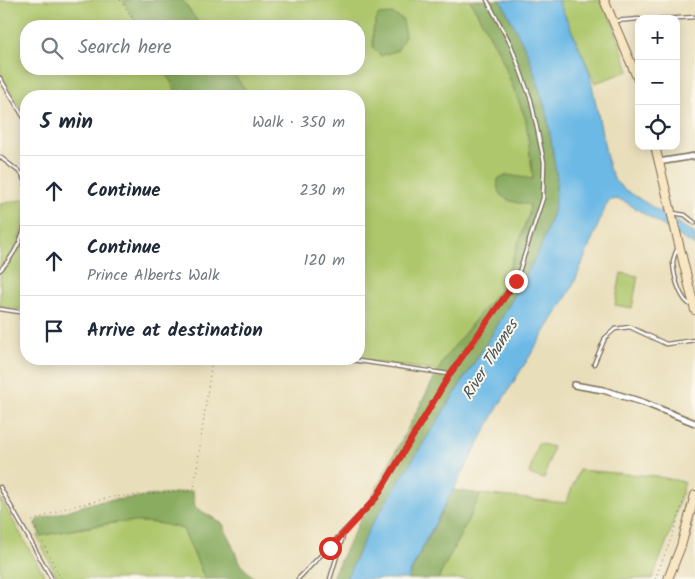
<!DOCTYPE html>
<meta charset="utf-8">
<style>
:root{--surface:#fff;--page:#f6f6f7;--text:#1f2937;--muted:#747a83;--line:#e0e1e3}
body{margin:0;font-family:Kalam,sans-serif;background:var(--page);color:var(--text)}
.controls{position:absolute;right:15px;top:15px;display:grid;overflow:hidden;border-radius:10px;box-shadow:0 2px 12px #0003}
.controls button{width:45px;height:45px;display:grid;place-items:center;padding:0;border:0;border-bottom:1px solid var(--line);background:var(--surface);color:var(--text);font:25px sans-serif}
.stop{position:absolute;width:15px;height:15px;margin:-11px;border:4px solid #d93025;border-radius:50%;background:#fff}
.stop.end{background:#d93025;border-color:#fff;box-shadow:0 1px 5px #0008}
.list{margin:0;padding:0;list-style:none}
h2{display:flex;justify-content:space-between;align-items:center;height:65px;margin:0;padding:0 20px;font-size:21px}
h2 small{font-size:16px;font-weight:400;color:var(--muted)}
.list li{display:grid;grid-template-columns:32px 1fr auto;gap:15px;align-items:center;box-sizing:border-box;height:70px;padding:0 20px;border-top:1px solid var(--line)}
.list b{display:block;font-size:19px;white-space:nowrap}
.list p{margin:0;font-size:16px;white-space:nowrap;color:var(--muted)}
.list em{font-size:16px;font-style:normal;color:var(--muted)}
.icon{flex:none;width:28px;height:28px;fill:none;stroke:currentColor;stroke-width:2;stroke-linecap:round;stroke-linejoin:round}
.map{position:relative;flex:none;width:695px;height:579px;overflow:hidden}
.search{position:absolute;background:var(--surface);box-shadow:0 2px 12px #0003;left:20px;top:20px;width:345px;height:55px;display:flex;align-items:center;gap:12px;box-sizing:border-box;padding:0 18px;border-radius:20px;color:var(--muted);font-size:19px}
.panel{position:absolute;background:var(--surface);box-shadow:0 2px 12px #0003;left:20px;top:90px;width:345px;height:275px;border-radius:20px}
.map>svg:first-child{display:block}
.green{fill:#aec76c;stroke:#747845;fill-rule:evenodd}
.forest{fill:#8aac60;stroke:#626b3f}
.water{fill:#6cb9e6;stroke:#547282}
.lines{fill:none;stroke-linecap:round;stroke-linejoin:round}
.lane-casing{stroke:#786955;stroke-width:5}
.street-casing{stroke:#786955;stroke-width:8}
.secondary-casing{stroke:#786955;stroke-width:10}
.path{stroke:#786955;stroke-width:1;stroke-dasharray:1 4;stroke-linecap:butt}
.lane{stroke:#fff;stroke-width:2.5}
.street{stroke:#fff;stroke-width:5}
.secondary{stroke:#f9e7c3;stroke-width:8}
.route{stroke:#d93025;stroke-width:6}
.labels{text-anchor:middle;stroke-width:4;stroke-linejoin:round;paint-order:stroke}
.water-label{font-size:16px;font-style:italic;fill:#4a555a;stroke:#fbf7ec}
</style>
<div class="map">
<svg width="695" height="579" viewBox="0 0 695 579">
<rect width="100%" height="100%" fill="#fbf7ec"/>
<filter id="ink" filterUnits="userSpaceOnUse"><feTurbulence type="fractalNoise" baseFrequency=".02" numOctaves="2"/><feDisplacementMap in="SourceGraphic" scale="10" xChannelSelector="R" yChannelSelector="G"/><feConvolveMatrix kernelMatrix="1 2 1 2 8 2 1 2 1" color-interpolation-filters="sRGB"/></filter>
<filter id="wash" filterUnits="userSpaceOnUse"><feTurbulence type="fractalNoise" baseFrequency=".0096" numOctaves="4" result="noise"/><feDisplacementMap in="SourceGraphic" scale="20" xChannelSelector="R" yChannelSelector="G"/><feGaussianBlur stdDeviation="1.12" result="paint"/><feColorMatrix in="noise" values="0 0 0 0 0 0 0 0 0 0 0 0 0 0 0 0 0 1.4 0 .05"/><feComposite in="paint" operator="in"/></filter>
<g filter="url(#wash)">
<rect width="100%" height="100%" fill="#e9deba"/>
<g class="green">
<path d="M0,0H470L500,54L526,120L533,179L500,195L511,201L530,205L529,214L503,285L445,358L438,371L353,359H359V96H26V118L0,73ZM26,26H359V69H26Z"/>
<path d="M558,0H605L629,71L595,83Z"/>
<path d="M26,199C26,223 19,250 0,267V204Z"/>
<path d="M26,230V310L0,306V273L18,249Z"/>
<path d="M621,273L638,276L632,308L615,305Z"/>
<path d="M538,443L553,447L544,479L529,474Z"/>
<path d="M579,470L654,476L685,482L670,533L652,579H438L481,494L566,503Z"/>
<path d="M0,498L43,573L45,579H0Z"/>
<path d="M132,520L163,523L183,529L205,579H58L37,536Z"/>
</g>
<g class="forest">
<path d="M123,0H182L201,26H138Z"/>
<path d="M470,0H501L529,56L547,114L557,179L554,209L540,249L526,275L493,333L369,529L346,579H331L374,492L445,358L503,285L529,214L530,205C514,202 494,200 498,179L507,175L533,179L526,120L500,54Z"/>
<path d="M393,14L403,20L405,36L398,50L381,56L373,48V30L378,15Z"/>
<path d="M163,69H230L250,96H179Z"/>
<path d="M453,490L481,494L438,579H407Z"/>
<path d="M193,491L195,507L223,524L240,564L255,579H205L183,529C134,514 90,526 41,536L35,524L37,520L96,502Z"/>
</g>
<path class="water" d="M501,0H558L589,70L609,168L615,181L624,189L695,234V246L624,201L616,199L608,201L572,288L498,407L425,542L407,579H346L369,529L493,333L526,275L540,249L554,209L557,179L547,114L529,56Z"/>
</g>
<g filter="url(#ink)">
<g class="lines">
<defs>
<g id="lane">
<path d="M661,19L695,17"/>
<path d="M614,21L639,19"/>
<path d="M0,78L26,121"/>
<path d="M0,157L22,174L26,188"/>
<path d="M673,213L685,215L695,223"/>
<path d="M678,247C676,252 673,258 673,263C674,276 680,302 693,306"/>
<path d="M0,270C14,256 23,239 26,219"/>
<path d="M0,309L26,313"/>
<path d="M345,359L449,374"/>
<path d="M594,364L605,338L615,329L630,327L666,344L695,340"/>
<path d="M0,487L52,579"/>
<path d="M298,579L377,497L450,374L516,281L543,198L544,162L531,100L511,45L487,0"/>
<path d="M330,579L344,533"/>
</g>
<g id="street">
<path d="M658,162L695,156"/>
<path d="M574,385L603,390L642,402L695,423"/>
</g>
<g id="secondary">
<path d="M604,0L639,82"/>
<path d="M655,146L695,310"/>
<path d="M668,579L681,546L695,495"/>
</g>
</defs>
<use href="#lane" class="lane-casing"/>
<use href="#street" class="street-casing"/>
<use href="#secondary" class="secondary-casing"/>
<g class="path">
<path d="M120,0L138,26"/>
<path d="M168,69L185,96"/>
<path d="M61,579L32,521L66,508L113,497L194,490L212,359"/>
<path d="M655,579L673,534L685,496L688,494"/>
</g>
<use href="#lane" class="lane"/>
<use href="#street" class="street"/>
<use href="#secondary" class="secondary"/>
</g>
</g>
<g class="lines" filter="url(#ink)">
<path class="route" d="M330,548L376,498L450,374L516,281"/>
</g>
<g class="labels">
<g class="water-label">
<text transform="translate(489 359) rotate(-58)" y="6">River Thames</text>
</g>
</g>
</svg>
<div class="controls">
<button>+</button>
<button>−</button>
<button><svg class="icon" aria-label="locate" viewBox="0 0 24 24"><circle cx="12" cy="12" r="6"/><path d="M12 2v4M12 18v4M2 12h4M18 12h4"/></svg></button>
</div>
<div class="stop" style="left:330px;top:548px"></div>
<div class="stop end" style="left:516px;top:281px"></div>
<div class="search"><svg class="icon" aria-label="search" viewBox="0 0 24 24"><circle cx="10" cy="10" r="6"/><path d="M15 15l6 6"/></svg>Search here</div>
<section class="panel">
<h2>5 min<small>Walk · 350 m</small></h2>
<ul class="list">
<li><svg class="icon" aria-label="ahead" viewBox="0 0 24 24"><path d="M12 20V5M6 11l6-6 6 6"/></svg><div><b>Continue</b></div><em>230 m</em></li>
<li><svg class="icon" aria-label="ahead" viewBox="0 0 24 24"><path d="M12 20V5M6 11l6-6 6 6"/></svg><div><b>Continue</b><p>Prince Alberts Walk</p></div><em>120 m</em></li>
<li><svg class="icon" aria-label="arrive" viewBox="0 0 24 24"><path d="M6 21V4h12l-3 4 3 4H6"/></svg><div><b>Arrive at destination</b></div></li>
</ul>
</section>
</div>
